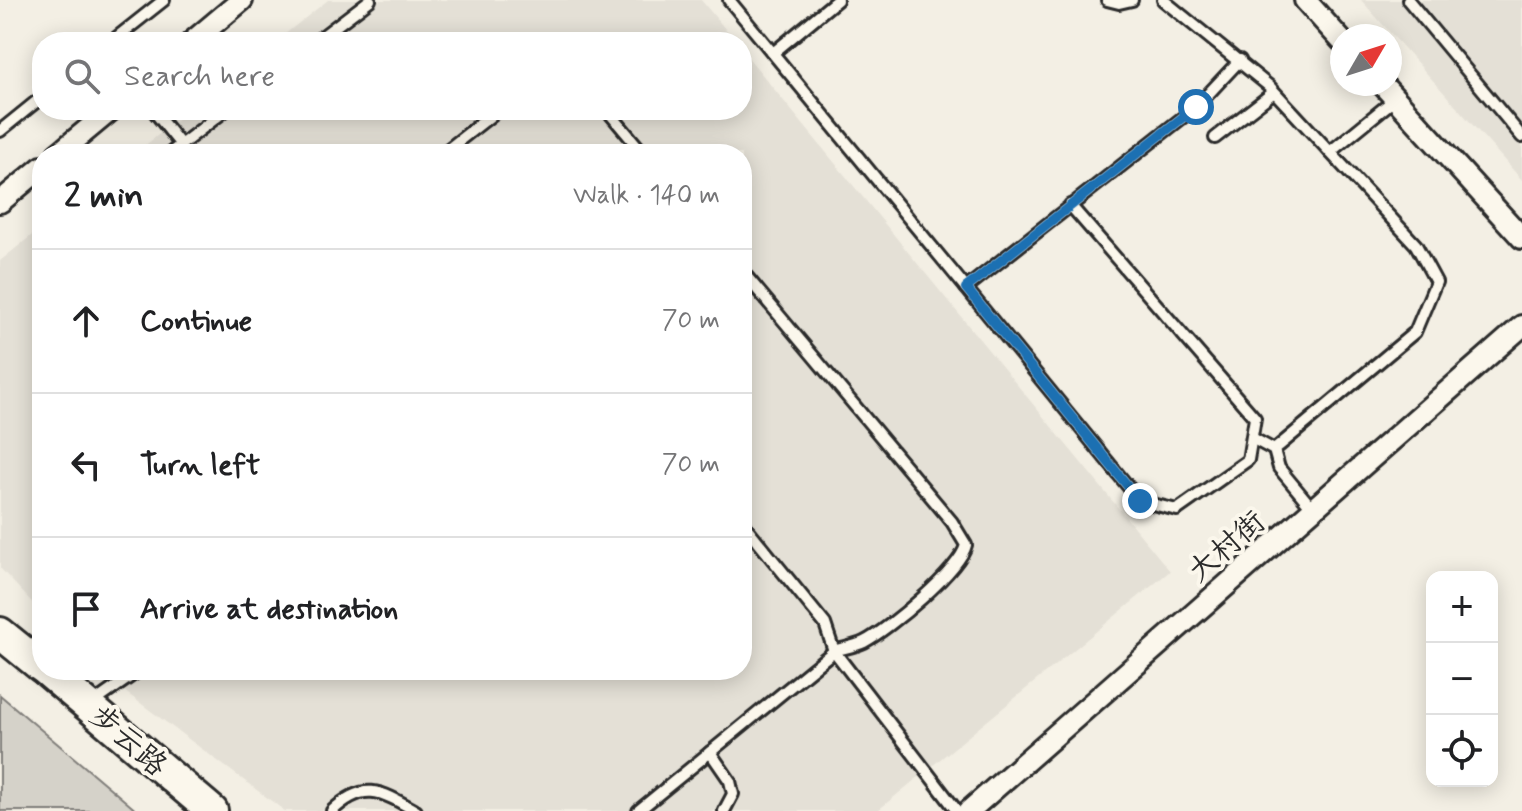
<!DOCTYPE html>
<meta charset="utf-8">
<style>
:root{--surface:#fff;--page:#f6f6f6;--text:#202124;--muted:#757577;--line:#e0e0e0}
body{margin:0;font-family:Mynerve,"LXGW WenKai TC",sans-serif;background:var(--page);color:var(--text)}
.controls{position:absolute;right:24px;bottom:24px;display:grid;overflow:hidden;border-radius:16px;box-shadow:0 4px 20px #0003}
.controls button{width:72px;height:72px;display:grid;place-items:center;padding:0;border:0;border-bottom:2px solid var(--line);background:var(--surface);color:var(--text);font:40px sans-serif}
.compass{position:absolute;left:1330px;top:24px;width:72px;height:72px;border-radius:50%;background:var(--surface);box-shadow:0 4px 20px #0003;rotate:51deg}
.stop{position:absolute;width:24px;height:24px;margin:-18px;border:6px solid #1f6fb2;border-radius:50%;background:#fff}
.stop.end{background:#1f6fb2;border-color:#fff;box-shadow:0 2px 8px #0008}
.list{margin:0;padding:0;list-style:none}
h2{display:flex;justify-content:space-between;align-items:center;height:104px;margin:0;padding:0 32px;font-size:34px}
h2 small{font-size:26px;font-weight:400;color:var(--muted)}
.list li{display:grid;grid-template-columns:52px 1fr auto;gap:24px;align-items:center;box-sizing:border-box;height:144px;padding:0 32px;border-top:2px solid var(--line)}
.list b{display:block;font-size:30px;white-space:nowrap}
.list em{font-size:26px;font-style:normal;color:var(--muted)}
.icon{flex:none;width:44px;height:44px;fill:none;stroke:currentColor;stroke-width:2;stroke-linecap:round;stroke-linejoin:round}
.map{position:relative;flex:none;width:1522px;height:811px;overflow:hidden}
.search{position:absolute;background:var(--surface);box-shadow:0 4px 20px #0003;left:32px;top:32px;width:720px;height:88px;display:flex;align-items:center;gap:20px;box-sizing:border-box;padding:0 28px;border-radius:32px;color:var(--muted);font-size:30px}
.panel{position:absolute;background:var(--surface);box-shadow:0 4px 20px #0003;left:32px;top:144px;width:720px;height:536px;border-radius:32px}
.map>svg:first-child{display:block}
.built{fill:#e4e0d6}
.green{fill:#d5d2c9;stroke:#807e7a;stroke-width:2}
.lines{fill:none;stroke-linecap:round;stroke-linejoin:round}
.lane-casing{stroke:#2b2b2b;stroke-width:16}
.street-casing{stroke:#2b2b2b;stroke-width:26}
.secondary-casing{stroke:#2b2b2b;stroke-width:36}
.lane{stroke:#fbf7ec;stroke-width:10}
.street{stroke:#fbf7ec;stroke-width:20}
.secondary{stroke:#fbf7ec;stroke-width:30}
.route{stroke:#1f6fb2;stroke-width:10}
.labels{text-anchor:middle;stroke-width:8;stroke-linejoin:round;paint-order:stroke}
.street-label{font-size:30px;fill:#2b2b2b;stroke:#fbf7ec}
</style>
<div class="map">
<svg width="1522" height="811" viewBox="0 0 1522 811">
<rect width="100%" height="100%" fill="#f3efe4"/>
<filter id="ink" filterUnits="userSpaceOnUse"><feTurbulence type="fractalNoise" baseFrequency=".0125" numOctaves="2"/><feDisplacementMap in="SourceGraphic" scale="16" xChannelSelector="R" yChannelSelector="G"/><feConvolveMatrix kernelMatrix="1 2 1 2 8 2 1 2 1" color-interpolation-filters="sRGB"/></filter>
<g filter="url(#ink)">
<g class="built">
<path d="M328,0H701L736,42H275Z"/>
<path d="M1361,0H1522V180Z"/>
<path d="M742,50L1170,571L877,811H285L96,670H742V154H134L190,110H742Z"/>
<path d="M42,227V613L0,568V261Z"/>
</g>
<path class="green" d="M0,695L137,811H0Z"/>
<g class="lines">
<defs>
<g id="lane">
<path d="M729,0L966,288L1196,107L1240,60"/>
<path d="M1107,0L1119,3L1132,0"/>
<path d="M1163,0L1269,86L1416,245L1436,282L1415,332L1274,450L1279,468L1313,509"/>
<path d="M1408,0L1522,137"/>
<path d="M111,42L164,0"/>
<path d="M315,42L370,0"/>
<path d="M773,53L837,0"/>
<path d="M153,110L181,145"/>
<path d="M607,110L644,154"/>
<path d="M0,131L42,97"/>
<path d="M1215,138L1274,92"/>
<path d="M1330,152L1395,99"/>
<path d="M169,154L226,110"/>
<path d="M442,154L498,110"/>
<path d="M966,288L1140,501L1177,510L1248,460L1255,418L1070,205"/>
<path d="M1252,438L1274,450"/>
<path d="M742,522L825,624L834,651L957,811"/>
<path d="M93,703L140,670"/>
<path d="M710,752L730,781L733,794L724,811"/>
<path d="M332,811C364,780 381,791 416,811"/>
<path d="M638,811L834,651C844,648 856,646 864,642C889,629 960,570 966,545L952,522L742,271"/>
</g>
<g id="street">
<path d="M1305,0L1342,41"/>
<path d="M192,42L242,0"/>
<path d="M1382,84L1522,238"/>
<path d="M58,154L111,110"/>
<path d="M0,202L42,167"/>
<path d="M969,811L1522,326"/>
</g>
<g id="secondary">
<path d="M0,633L42,667"/>
<path d="M46,670L212,811"/>
</g>
</defs>
<use href="#lane" class="lane-casing"/>
<use href="#street" class="street-casing"/>
<use href="#secondary" class="secondary-casing"/>
<use href="#lane" class="lane"/>
<use href="#street" class="street"/>
<use href="#secondary" class="secondary"/>
</g>
</g>
<g class="lines" filter="url(#ink)">
<path class="route" d="M1140,501L966,288L1196,107"/>
</g>
<g class="labels">
<g class="street-label">
<text transform="translate(1226 546) rotate(-41)" y="10">大村街</text>
<text transform="translate(129 740) rotate(41)" y="10">步云路</text>
</g>
</g>
</svg>
<div class="controls">
<button>+</button>
<button>−</button>
<button><svg class="icon" aria-label="locate" viewBox="0 0 24 24"><circle cx="12" cy="12" r="6"/><path d="M12 2v4M12 18v4M2 12h4M18 12h4"/></svg></button>
</div>
<svg class="compass" viewBox="-18 -18 36 36"><path d="M0-13l5 13h-10z" fill="#e53935"/><path d="M0 13l5-13h-10z" fill="#757577"/></svg>
<div class="stop" style="left:1196px;top:107px"></div>
<div class="stop end" style="left:1140px;top:501px"></div>
<div class="search"><svg class="icon" aria-label="search" viewBox="0 0 24 24"><circle cx="10" cy="10" r="6"/><path d="M15 15l6 6"/></svg>Search here</div>
<section class="panel">
<h2>2 min<small>Walk · 140 m</small></h2>
<ul class="list">
<li><svg class="icon" aria-label="ahead" viewBox="0 0 24 24"><path d="M12 20V5M6 11l6-6 6 6"/></svg><div><b>Continue</b></div><em>70 m</em></li>
<li><svg class="icon" aria-label="left" viewBox="0 0 24 24"><path d="M17 20v-9H6M10 6l-5 5 5 5"/></svg><div><b>Turn left</b></div><em>70 m</em></li>
<li><svg class="icon" aria-label="arrive" viewBox="0 0 24 24"><path d="M6 21V4h12l-3 4 3 4H6"/></svg><div><b>Arrive at destination</b></div></li>
</ul>
</section>
</div>
